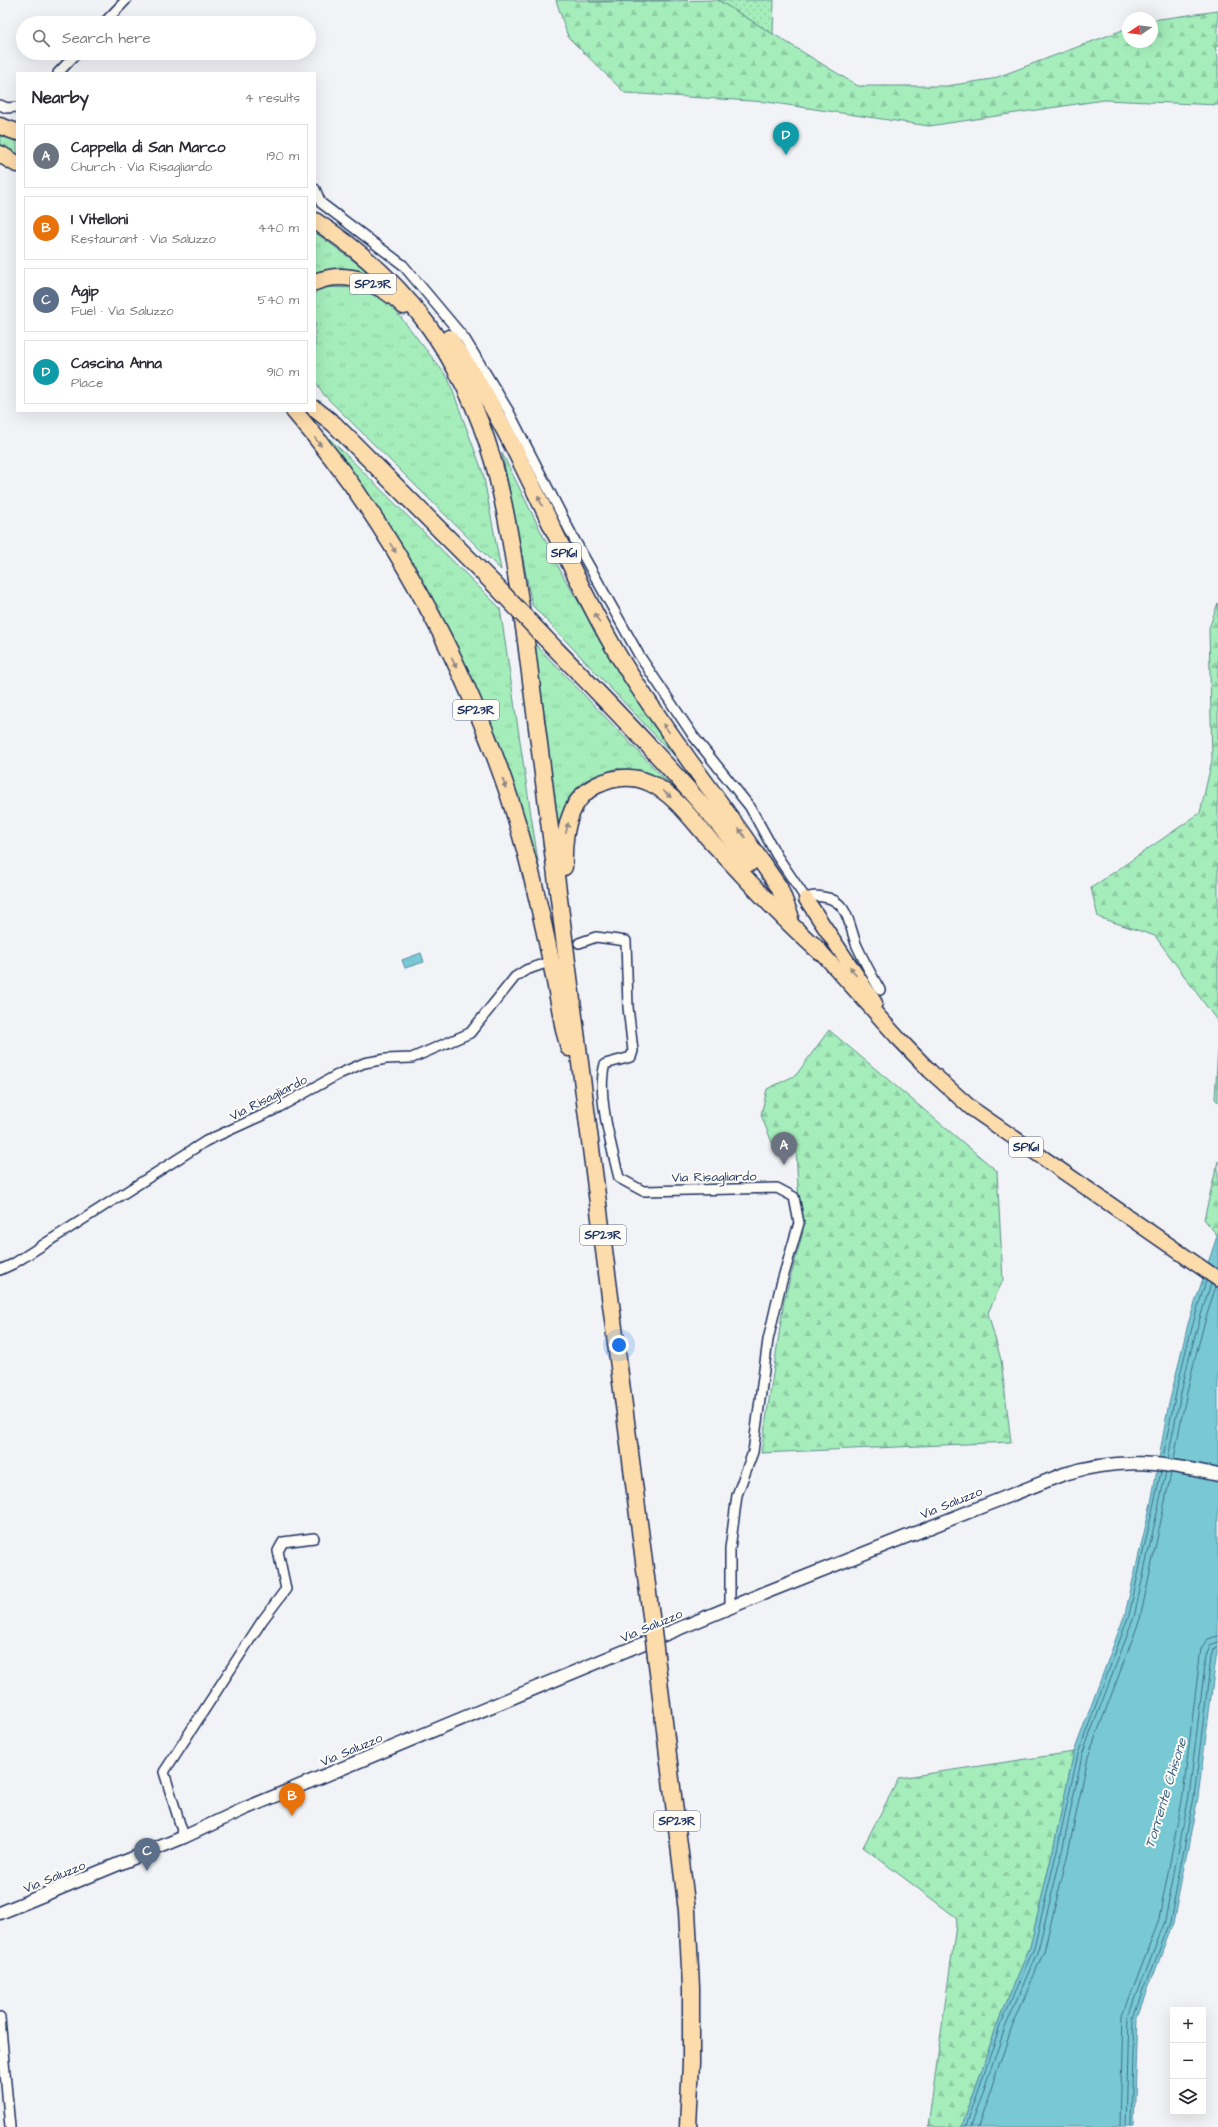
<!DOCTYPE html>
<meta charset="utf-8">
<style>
:root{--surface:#fff;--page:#f7f7f7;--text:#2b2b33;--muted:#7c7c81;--line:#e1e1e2;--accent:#111827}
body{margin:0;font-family:"Architects Daughter",sans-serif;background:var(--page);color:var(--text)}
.controls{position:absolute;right:12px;bottom:12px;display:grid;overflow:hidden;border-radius:0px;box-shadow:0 4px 16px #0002}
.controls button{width:36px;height:36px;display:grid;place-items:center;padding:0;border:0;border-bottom:1px solid var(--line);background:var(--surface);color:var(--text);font:20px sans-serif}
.compass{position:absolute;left:1122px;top:12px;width:36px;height:36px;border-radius:50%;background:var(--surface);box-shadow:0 4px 16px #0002;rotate:257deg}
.you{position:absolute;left:619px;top:1345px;width:14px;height:14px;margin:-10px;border:3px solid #fff;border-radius:50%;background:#1a73e8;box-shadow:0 0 0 6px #1a73e833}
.badge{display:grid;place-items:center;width:26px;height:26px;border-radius:50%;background:var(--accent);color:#fff;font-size:13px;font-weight:700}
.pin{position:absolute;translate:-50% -33px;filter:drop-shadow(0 1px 2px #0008)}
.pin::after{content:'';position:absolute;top:21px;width:14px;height:12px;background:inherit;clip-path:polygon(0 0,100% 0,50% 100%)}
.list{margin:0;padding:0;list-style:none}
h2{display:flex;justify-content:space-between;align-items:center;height:52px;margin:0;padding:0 16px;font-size:17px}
h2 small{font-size:13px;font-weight:400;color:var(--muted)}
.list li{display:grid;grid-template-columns:26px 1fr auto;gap:12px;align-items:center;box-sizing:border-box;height:64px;margin:0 8px 8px;padding:0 8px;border:1px solid var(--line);border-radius:0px}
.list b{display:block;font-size:15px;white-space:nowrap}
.list p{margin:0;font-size:13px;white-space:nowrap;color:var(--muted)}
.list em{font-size:13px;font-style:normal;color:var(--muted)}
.icon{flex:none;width:22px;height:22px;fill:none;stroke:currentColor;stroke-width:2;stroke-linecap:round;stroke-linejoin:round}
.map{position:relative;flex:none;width:1218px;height:2127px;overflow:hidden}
.search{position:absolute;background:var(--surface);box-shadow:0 4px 16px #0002;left:16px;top:16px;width:300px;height:44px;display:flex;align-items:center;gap:10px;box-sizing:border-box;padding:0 14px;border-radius:22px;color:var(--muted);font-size:15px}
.panel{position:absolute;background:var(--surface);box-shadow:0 4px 16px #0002;left:16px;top:72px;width:300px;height:340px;border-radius:0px}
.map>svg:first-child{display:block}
.grass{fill:url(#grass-tufts);stroke:#608e8c}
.forest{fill:url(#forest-firs);stroke:#608e8c}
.park{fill:url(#park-dots);stroke:#608e8c}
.water{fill:#78c9d3;stroke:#538ba4}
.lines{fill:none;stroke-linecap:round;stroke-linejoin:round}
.shore{stroke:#406d8d;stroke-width:1}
.street-casing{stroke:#1b2f5e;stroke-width:12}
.secondary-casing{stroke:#1b2f5e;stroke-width:15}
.primary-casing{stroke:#1b2f5e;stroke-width:17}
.highway-casing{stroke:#1b2f5e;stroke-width:19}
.street{stroke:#fdfcf7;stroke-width:9}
.secondary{stroke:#fdfcf7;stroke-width:12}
.primary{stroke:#fddcac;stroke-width:14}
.highway{stroke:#fddcac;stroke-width:16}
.highway-bridge-casing{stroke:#1b2f5e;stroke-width:19;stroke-linecap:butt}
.highway-bridge{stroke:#fddcac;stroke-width:16}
.oneway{fill:#8c8685}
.labels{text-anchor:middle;stroke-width:4;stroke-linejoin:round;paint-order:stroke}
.shield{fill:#fdfcf7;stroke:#5f6c8c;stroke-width:1}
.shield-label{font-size:12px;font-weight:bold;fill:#1b2f5e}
.street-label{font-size:13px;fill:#1b2f5e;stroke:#fdfcf7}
.water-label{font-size:14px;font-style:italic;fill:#375d81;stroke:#fdfcf7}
</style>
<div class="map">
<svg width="1218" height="2127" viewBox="0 0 1218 2127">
<defs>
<pattern id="grass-tufts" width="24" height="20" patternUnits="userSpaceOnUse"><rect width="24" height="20" fill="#a5edbb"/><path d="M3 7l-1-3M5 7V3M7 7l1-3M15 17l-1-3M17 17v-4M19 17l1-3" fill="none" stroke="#8dcca3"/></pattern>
<pattern id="forest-firs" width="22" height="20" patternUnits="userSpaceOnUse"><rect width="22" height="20" fill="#a5edbb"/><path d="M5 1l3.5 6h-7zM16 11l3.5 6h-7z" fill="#8dcca3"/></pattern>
<pattern id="park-dots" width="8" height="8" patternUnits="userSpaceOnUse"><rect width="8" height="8" fill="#a5edbb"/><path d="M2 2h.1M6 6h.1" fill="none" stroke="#8dcca3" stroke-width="1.8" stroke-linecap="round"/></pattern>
</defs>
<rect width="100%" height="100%" fill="#f2f3f7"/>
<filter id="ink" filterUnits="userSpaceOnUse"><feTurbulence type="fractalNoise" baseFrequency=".025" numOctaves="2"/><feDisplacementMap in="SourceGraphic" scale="8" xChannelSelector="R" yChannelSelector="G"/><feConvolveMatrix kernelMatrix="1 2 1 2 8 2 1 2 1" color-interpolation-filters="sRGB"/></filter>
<g filter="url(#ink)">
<g class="grass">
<path d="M0,133L17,138V160L0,149Z"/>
<path d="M315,232L379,280L341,267L315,274Z"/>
<path d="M322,287L357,288L389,302L448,378L483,473L501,570L324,395L315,381V293Z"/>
<path d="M302,411L500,608L542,888L473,684Z"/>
<path d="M502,453L563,576L614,661L683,765L532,605Z"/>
<path d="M533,642L687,802L658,779L617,768L584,781L568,808L559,838Z"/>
</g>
<g class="forest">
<path d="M556,0H589L590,2L718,0L858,86H947L992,79L1128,28V42H1152V20L1218,11V46L1215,47L1218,57V105L1104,100L929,126L767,102L625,93L568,37Z"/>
<path d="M1218,603V1022L1155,936L1098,917L1091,888L1200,813L1212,760L1209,628Z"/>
<path d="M829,1030L997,1171L1003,1280L988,1313L1001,1360L1011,1442L761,1453L784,1301L803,1232L798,1188L796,1148L775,1150L761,1115L767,1089L796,1075Z"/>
<path d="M1218,1048V1102L1215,1099Z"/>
<path d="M1218,1161V1233L1217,1235L1204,1219Z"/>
<path d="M1074,1752L1053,1850L1030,1947L997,2025L962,2127H928L957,1918L863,1847L899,1778Z"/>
</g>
<g class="park">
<path d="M589,0H670L590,2Z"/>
<path d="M718,0H774L773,34Z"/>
</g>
<g class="water">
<path d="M421,953L424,962L405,968L402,960Z"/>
<path d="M1218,1233V1643L1198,1797L1173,1923L1138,2017L1134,2127H962L997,2025L1030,1947L1053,1850L1074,1752L1125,1614L1151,1503L1168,1408L1188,1324Z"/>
</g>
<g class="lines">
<g class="shore">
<path d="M1163,1458C1174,1398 1187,1339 1206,1281"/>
<path d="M1168,1459C1179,1399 1191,1341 1211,1284"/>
<path d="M1174,1459C1184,1401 1197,1343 1216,1286"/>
<path d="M966,2127L1000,2026L1034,1948L1057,1850L1078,1754L1129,1615L1161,1472"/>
<path d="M971,2127L1005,2028L1038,1950L1062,1852L1082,1755L1134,1617L1166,1472"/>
<path d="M978,2127L1011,2030L1044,1951L1068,1853L1088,1757L1140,1619L1171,1473"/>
<path d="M1120,2127L1123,2015L1159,1919L1183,1795L1201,1648L1208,1639L1218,1636"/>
<path d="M1126,2127L1129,2016L1165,1920L1189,1796L1206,1656L1210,1645L1218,1642"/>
<path d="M1131,2127L1134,2017L1170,1922L1194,1797L1211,1657L1213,1649L1218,1647"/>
</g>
<defs>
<g id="street">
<path d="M104,23L126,0"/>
<path d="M58,73L77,53"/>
<path d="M0,105L7,108L17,107"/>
<path d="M315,189L321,203L403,265L465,339L508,410L574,539L639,655L694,737L750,807L777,856L806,899C811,895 817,896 823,897C849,900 849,927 857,946C864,961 872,976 880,990"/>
<path d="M579,943L596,937L626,941L628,1007L633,1051L631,1057L605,1064C596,1094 612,1148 619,1178L643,1191L777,1188L794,1197L799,1223L780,1288L768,1340L753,1452L737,1495L730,1549V1607"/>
<path d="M0,1270L13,1264L206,1141L274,1110L339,1074L364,1063L386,1059L412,1058L470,1033L515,977L526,970L546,963"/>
<path d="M184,1837L164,1772L262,1621L286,1589L278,1551L283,1542L314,1538"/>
<path d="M0,2018L10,2127"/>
</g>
<path id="secondary" d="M0,1913L184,1837L244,1809L767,1592L1064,1474C1120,1457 1162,1462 1218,1475"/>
<g id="primary">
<path d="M806,899L875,1003"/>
<path d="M813,943L898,1038L930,1071L971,1108L1218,1279"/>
</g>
<g id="highway">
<path d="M0,126L17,132"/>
<path d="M0,154L17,164"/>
<path d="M315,221C406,279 463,357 493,461C509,518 516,576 525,634L652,1624"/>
<path d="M315,282C347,269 381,283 404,306"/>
<path d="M449,338C517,434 555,546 614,648C637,688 664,725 691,763C721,804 750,845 779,887L790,915"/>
<path d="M315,409L334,424L494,584"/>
<path d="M294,411C389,521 463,659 509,796C534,873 550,951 564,1030L569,1048"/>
<path d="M545,638C616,711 687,783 750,863"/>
<path d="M564,867C563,839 566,801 595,786C613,777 631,774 650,783C674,794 692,820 709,839C745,877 780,917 820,952"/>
<path d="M656,1656L687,1911L691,1987V2062L688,2127"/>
</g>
</defs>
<use href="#street" class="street-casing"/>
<use href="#secondary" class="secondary-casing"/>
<use href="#primary" class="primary-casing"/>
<use href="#highway" class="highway-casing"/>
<use href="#street" class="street"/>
<use href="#secondary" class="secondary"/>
<use href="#primary" class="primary"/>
<use href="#highway" class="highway"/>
<defs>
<g id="highway-bridge">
<path d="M494,584L545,638"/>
<path d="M652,1624L656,1656"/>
</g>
</defs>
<use href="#highway-bridge" class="highway-bridge-casing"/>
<use href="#highway-bridge" class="highway-bridge"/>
</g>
<defs><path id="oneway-solid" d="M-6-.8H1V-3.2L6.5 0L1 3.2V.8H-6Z"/></defs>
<g class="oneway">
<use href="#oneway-solid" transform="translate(318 442) rotate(52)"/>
<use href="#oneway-solid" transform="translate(540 501) rotate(-115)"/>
<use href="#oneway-solid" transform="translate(393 548) rotate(59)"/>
<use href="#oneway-solid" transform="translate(597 618) rotate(-119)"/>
<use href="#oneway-solid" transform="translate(454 663) rotate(65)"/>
<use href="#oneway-solid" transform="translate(666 728) rotate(-126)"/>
<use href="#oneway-solid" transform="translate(504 783) rotate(71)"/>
<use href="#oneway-solid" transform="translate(667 794) rotate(41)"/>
<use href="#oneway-solid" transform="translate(567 828) rotate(-77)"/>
<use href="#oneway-solid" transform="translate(742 833) rotate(-125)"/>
<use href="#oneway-solid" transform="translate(853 971) rotate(-124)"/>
</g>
</g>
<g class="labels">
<g class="shield">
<rect x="350" y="274" width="46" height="20" rx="3"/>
<rect x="547" y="543" width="34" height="20" rx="3"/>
<rect x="453" y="700" width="46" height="20" rx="3"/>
<rect x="1009" y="1137" width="34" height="20" rx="3"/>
<rect x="580" y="1225" width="46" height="20" rx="3"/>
<rect x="654" y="1811" width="46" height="20" rx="3"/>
</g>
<g class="shield-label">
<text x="373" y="288">SP23R</text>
<text x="564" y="557">SP161</text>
<text x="476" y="714">SP23R</text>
<text x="1026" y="1151">SP161</text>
<text x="603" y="1239">SP23R</text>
<text x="677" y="1825">SP23R</text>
</g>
<g class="street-label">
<text transform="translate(268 1097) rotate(-27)" y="5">Via Risagliardo</text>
<text transform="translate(714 1176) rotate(-1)" y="5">Via Risagliardo</text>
<text transform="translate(951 1502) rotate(-22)" y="5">Via Saluzzo</text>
<text transform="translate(651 1625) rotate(-23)" y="5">Via Saluzzo</text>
<text transform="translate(351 1749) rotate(-23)" y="5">Via Saluzzo</text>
<text transform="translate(54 1876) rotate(-22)" y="5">Via Saluzzo</text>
</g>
<g class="water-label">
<text transform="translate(1165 1793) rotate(-73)" y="5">Torrente Chisone</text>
</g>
</g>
</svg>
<div class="controls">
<button>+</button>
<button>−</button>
<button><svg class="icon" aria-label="layers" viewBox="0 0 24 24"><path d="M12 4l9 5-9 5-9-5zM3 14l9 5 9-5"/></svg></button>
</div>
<svg class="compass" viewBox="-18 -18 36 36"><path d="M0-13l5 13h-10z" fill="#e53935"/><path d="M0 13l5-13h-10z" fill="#7c7c81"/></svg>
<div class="you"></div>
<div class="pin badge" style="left:784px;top:1165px;background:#6b7280">A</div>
<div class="pin badge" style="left:292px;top:1816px;background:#e8710a">B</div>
<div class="pin badge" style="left:147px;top:1871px;background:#5c6f8a">C</div>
<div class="pin badge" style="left:786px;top:155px;background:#0f9aa8">D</div>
<div class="search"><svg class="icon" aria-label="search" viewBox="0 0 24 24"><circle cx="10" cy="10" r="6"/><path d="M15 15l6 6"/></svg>Search here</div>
<section class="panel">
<h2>Nearby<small>4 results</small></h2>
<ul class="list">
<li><span class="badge" style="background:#6b7280">A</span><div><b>Cappella di San Marco</b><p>Church · Via Risagliardo</p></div><em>190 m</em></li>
<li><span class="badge" style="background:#e8710a">B</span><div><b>I Vitelloni</b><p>Restaurant · Via Saluzzo</p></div><em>440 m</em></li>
<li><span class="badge" style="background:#5c6f8a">C</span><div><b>Agip</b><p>Fuel · Via Saluzzo</p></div><em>540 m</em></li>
<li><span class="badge" style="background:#0f9aa8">D</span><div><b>Cascina Anna</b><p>Place</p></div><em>910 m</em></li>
</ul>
</section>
</div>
